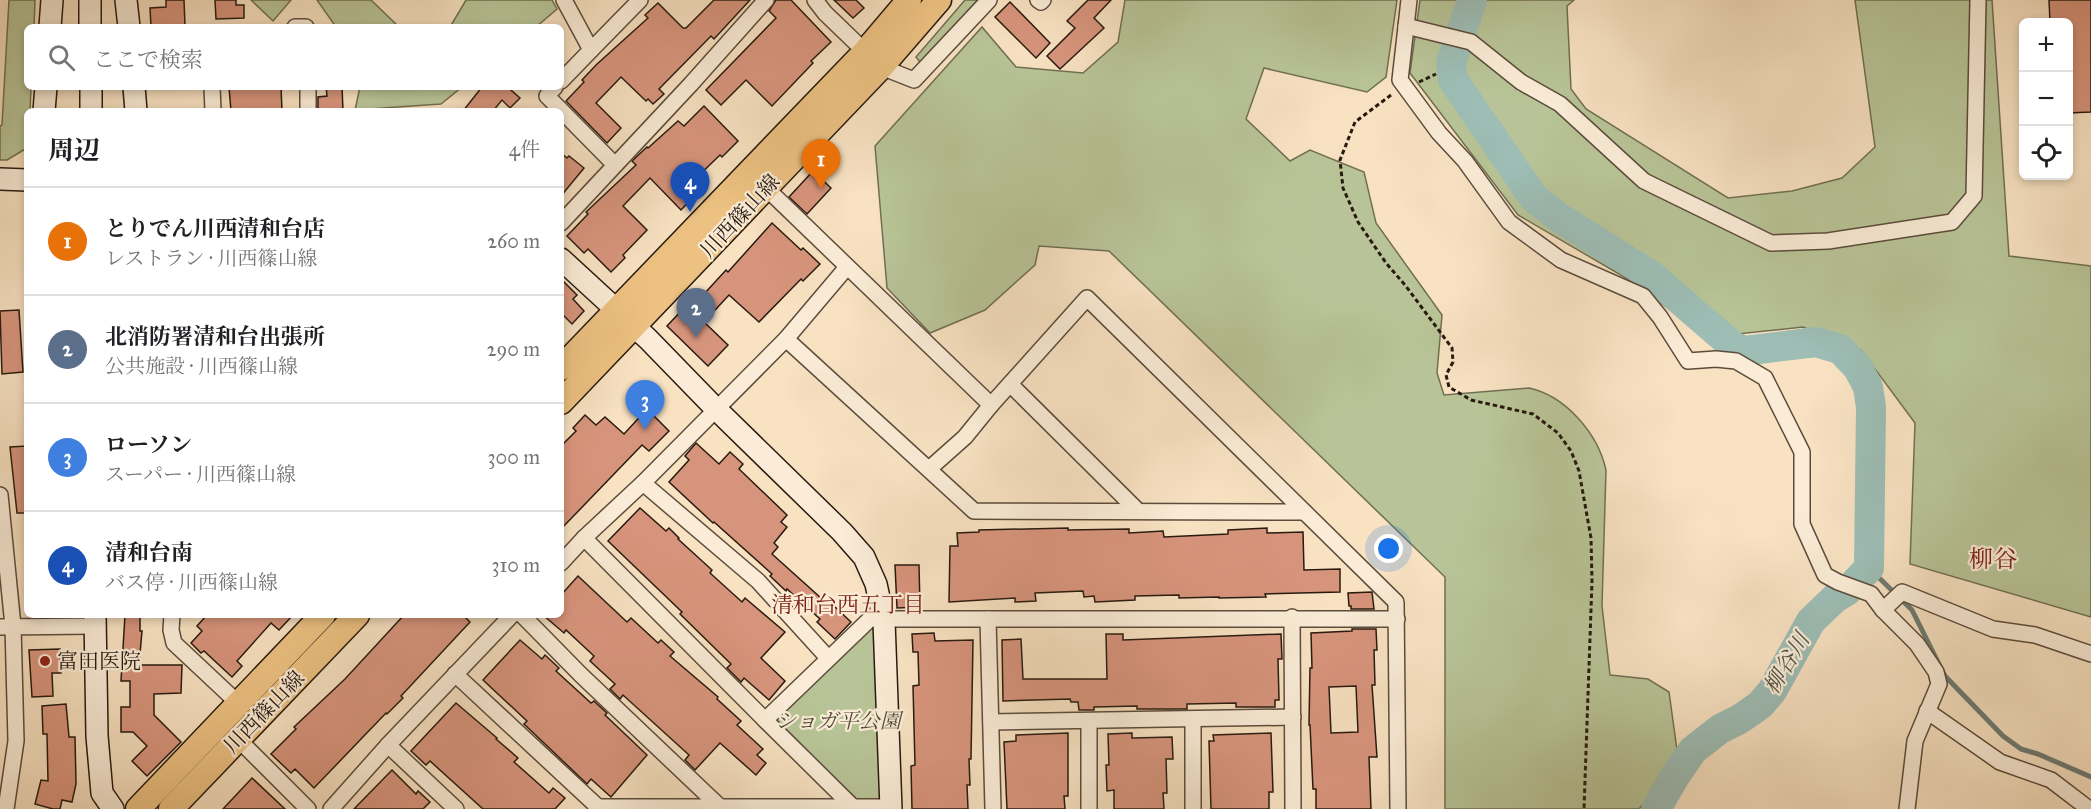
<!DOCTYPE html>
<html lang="ja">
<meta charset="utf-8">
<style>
:root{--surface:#fff;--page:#f6f6f6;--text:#202124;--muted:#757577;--line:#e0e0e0;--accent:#1a73e8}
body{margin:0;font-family:"IM FELL Great Primer","Noto Serif JP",serif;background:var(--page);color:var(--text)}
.controls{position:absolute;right:18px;top:18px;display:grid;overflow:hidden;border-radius:9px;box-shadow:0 3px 9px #0003}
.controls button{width:54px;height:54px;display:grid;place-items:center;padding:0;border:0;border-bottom:2px solid var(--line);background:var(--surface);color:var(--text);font:30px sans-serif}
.you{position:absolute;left:1389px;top:549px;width:21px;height:21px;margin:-15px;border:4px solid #fff;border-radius:50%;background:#1a73e8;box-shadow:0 0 0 9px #1a73e833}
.badge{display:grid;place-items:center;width:39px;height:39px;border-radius:50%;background:var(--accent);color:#fff;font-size:20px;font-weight:700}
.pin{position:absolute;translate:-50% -50px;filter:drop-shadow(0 2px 3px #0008)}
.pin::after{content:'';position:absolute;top:32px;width:21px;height:18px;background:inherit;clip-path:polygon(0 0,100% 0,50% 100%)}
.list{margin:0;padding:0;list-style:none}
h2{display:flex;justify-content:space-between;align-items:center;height:78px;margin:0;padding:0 24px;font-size:26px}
h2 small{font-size:20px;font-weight:400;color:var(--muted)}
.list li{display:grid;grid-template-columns:39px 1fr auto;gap:18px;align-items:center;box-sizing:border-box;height:108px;padding:0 24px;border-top:2px solid var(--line)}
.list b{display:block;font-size:22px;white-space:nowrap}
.list p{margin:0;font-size:20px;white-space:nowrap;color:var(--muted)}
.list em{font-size:20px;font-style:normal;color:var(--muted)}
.icon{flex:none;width:33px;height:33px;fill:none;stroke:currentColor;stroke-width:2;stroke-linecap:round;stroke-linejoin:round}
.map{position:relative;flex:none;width:2091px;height:809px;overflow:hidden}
.search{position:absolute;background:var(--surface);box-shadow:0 3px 9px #0003;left:24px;top:24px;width:540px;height:66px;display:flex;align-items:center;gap:15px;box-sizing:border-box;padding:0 21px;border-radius:9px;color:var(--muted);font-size:22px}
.panel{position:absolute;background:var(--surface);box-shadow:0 3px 9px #0003;left:24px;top:108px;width:540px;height:510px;border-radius:9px}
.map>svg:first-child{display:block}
.green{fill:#b8c497;stroke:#706f53;stroke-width:1.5}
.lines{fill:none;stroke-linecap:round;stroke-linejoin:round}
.stream{stroke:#6e7c73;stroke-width:5}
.river{stroke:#9dbdb5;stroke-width:30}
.building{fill:#d7947c;stroke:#281a0f;stroke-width:1.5;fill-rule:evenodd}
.street-casing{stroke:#5c4c3c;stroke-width:18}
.secondary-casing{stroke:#281a0f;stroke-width:24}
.primary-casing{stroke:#281a0f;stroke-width:27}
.path{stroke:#281a0f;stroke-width:3;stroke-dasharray:4.5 3;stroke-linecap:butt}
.street{stroke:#faecd7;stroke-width:15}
.secondary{stroke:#faecd7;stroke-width:21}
.primary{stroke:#ecc181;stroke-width:24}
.poi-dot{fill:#8f2418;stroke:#faecd7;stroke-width:2}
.labels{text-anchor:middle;stroke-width:4.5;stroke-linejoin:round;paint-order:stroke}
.street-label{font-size:21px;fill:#281a0f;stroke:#faecd7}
.poi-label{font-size:21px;fill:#281a0f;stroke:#faecd7;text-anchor:start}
.park-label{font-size:21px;font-style:italic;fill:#534d38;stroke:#faecd7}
.neighbourhood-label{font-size:22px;fill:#7a1f14;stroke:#faecd7}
.water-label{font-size:22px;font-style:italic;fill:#515349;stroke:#faecd7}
.quarter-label{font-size:24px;fill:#7a1f14;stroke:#faecd7}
</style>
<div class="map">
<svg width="2091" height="809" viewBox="0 0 2091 809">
<rect width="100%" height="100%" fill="#f8e2c2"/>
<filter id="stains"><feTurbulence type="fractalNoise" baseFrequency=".00333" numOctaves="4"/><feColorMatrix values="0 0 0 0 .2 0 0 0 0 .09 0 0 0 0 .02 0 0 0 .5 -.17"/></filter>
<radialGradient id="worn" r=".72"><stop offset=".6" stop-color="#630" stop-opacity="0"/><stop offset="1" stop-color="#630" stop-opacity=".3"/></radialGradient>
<g class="green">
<path d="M9,0H35L34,27H27V87H31L30,111H27V148L7,160H0V126L2,125Z"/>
<path d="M251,0H291L273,21Z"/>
<path d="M317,0H371L399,27H336Z"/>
<path d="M466,0H552L557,9L536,27H450Z"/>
<path d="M965,0H978L920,62L916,57Z"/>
<path d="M1125,0H1397L1386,77L1367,92L1264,68L1246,119L1290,161L1310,150L1364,172L1376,223L1442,315L1437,373L1444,395L1529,388C1566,396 1598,434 1606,470L1602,606L1610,675L1648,679L1669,692L1677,750L1674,766L1639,809H1445V577L1109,251L1039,246L1035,265L985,310L930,333L887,288L875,146L982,27L1016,67L1083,73L1118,42Z"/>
<path d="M1420,0H1574L1567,6L1571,89L1586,109L1728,198L1792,191L1842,178L1875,147L1855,0H1992L2009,256L2091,266V617L1910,564L1915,423L1861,350L1803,327L1708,337L1626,278L1518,215L1410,73Z"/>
<path d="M360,87H462L441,104L355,110Z"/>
<path d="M870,619L884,621L891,807H853L765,720Z"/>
</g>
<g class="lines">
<path class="stream" d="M1869,568L1912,610L1945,676L2003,736L2021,749L2038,754L2091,777"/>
<path class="river" d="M1472,0L1451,63L1453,80L1534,198L1558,217L1652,276L1733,346L1744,351L1816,342L1840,349L1858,368L1868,387L1871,407L1869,568L1847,591L1835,598L1811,621L1772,691L1760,705L1740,719L1720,729L1693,750L1675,776L1656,809"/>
</g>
<g class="building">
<path d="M166,0H184L185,26L151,27L150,8L166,7Z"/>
<path d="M215,0H236V5H244V18L216,19Z"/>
<path d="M714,0H750L714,39L711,36L659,89L664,94L653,104L648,99L646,101L621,77L596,103L621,128L607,143L566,101L584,82L582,80L596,65L648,18L645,15L658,3L683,28H686Z"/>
<path d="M776,0H791L831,42L811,61L813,63L772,106L746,80L721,105L706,90L776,18L769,11Z"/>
<path d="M834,0H856L864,8L853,18Z"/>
<path d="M1088,0H1111L1094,18L1104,28L1060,69L1047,56L1075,28L1067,21Z"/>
<path d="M2049,0H2091V112L2068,113V22H2050Z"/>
<path d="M1010,2L1050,43L1036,58L995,17Z"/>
<path d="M229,87H281L282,111H231Z"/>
<path d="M326,87H342L343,111H318V97L327,96Z"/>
<path d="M482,87H513L511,90L520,98L510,108L502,100L493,111H463Z"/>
<path d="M704,106L738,141L722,157L720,155L690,184L698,192L681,210L650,178L623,206L647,230L623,255L625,258L611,272L588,249L584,253L567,236L588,214L586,212L636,165L632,161L647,147L648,148L678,121L684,126Z"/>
<path d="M561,153L567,158L569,156L584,168L561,196Z"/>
<path d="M813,171L831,188L807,214L789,197Z"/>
<path d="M772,223L801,250L803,248L820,264L803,281L801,279L759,322L729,295L704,322L728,345L708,366L667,326L700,291L704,294L726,270L728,272Z"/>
<path d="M561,279L577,295L573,299L584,311L572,324L561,313Z"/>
<path d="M19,310L23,372L2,374L0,311Z"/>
<path d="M647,409L669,431L649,451L642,445L561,529V446L576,431L573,428L585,415L596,425L605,417L624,434Z"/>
<path d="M696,443L719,464L730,452L743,464L739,469L787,515L781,522L787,527L774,543L778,547L772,554L831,607L833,605L851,622L835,639L817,622L820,619L787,589L786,591L770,576L772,574L714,522L713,523L669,482L689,460L685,456Z"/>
<path d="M27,446V513H17L10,447Z"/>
<path d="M640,508L666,531L669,528L679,538L678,539L712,570L710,573L742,602L745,598L785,632L761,658L785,681L769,700L744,678L741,682L727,668L731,664L680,614L682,612L608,541Z"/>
<path d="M1068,528V530L1129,529V533L1163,531L1164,537L1228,534V530L1267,528V533L1303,532L1304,570L1340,569V592L1265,594L1266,597L1219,598V597L1179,598V595L1135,596V600L1095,602L1094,596L1084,597L1083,591L1035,593L1036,601L1015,602V598L949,602L950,546H958L957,533L979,532V530Z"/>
<path d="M895,565H919L920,607L897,608Z"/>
<path d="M578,576L627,622L631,618L658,643L661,640L674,652L670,656L718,697L717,699L741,721L737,725L763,749L757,755L766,763L756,775L720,743L695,770L685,760L689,755L623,695L620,699L610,689L615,684L590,661L594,656L566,630L564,633L543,615H561V595Z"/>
<path d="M1372,592L1374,609H1351V606H1349L1348,593Z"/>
<path d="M125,615H140V631H142L139,665H182L181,693L154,694V715L181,742L147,776L132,761L147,746L133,732H121V707H130V681H121Z"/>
<path d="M207,615H293L279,630L271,623L237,661L242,666L232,677L204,651L201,653L191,643L202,631L197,626Z"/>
<path d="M404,615H463L470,622L401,696L403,698L387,714L386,713L314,788L295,769L291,773L271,754L296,729L294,727L345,679Z"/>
<path d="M1352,629H1376L1377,650H1374L1375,685H1372L1377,757H1369L1371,809H1316V789H1313L1310,725H1309L1310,668H1312L1311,633L1352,631ZM1356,686L1358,732L1331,733L1329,687Z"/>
<path d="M934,633L935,641L973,640L971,759H969L970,785H967L968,809H912L911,766L915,765L913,686L919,685L918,652H913L912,634Z"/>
<path d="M1106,634H1123V640L1281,634L1282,659H1278L1279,700H1275V707H1236V703L1187,704V709H1137V706L1094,707V710H1079L1078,702H1071L1070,699L1003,701L1002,640L1021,639L1023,679H1107Z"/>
<path d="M520,640L542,659L545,655L559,668L556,671L591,703L594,701L597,704L607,713L605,715L647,755L611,797L591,779L587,784L524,724L527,721L483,680Z"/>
<path d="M60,649L61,673H52L53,696L32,697L29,650Z"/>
<path d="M456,703L497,738L496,739L518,758L514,762L549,793L553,788L565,798L555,809H483L430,761L426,765L411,751Z"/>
<path d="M66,704L69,737H75L76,784L72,802L62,800L60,809H53L35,804L41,780L48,781L47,734H43L42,706Z"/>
<path d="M1068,733V796H1064L1065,809H1007L1004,742L1016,741V735Z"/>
<path d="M1132,733V738L1172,737L1173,759H1166L1167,793H1163L1164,809H1114V790L1107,791L1106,765H1109L1108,734Z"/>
<path d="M1271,733L1273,792H1269V809H1211L1209,741H1214L1213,735Z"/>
<path d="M392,770L416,794L418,791L430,802L423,809H354Z"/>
<path d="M252,778L285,809H223Z"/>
</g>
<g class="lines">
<defs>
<g id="street">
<path d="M815,0L825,13L881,67L914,80L989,0"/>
<path d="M1038,0L1041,2L1043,0"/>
<path d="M1409,0L1400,80L1439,133L1465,161L1509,222L1561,260L1643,296L1660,317L1688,361L1716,359L1736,361L1765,378L1802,452V524L1825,575L1838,582L1871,594L1883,610L1917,644L1936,672L1939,684L1915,741L1907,809"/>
<path d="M1406,26L1471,42L1521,82L1560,104L1644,181L1771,243L1828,241L1952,222L1974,196L1978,0"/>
<path d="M295,27H306"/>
<path d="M591,50L640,0"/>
<path d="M561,81L591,50L564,0"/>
<path d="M212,87L213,111"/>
<path d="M308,87V111"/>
<path d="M555,87L547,96L614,164"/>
<path d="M766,188L991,405L1087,298L1396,602L1398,809"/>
<path d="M561,223L691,84L766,0"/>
<path d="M786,339L974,511L1304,512"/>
<path d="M1010,384L1138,511"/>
<path d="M929,469L965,437L991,405"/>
<path d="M643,483L758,581L828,658"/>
<path d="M0,495L13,626L16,741L6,809"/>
<path d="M584,538L765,720"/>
<path d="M561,563L584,538L643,483L786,339L847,267"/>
<path d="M1883,610L1902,592L1993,629L2035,635L2091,654"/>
<path d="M172,615L171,630L174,643L238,703"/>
<path d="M522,615L581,675L720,807"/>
<path d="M1292,617L1293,809"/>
<path d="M988,619L993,809"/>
<path d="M0,627L94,626"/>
<path d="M455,674L598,807"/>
<path d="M1927,711L2000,762L2051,780L2089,809"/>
<path d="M1089,721V809"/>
<path d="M991,722L1293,717"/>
<path d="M238,739L308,809"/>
<path d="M388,745L456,809"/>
<path d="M853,807L765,720L870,619H1397"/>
<path d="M331,809L388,745L512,615"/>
<path d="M596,809L598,807H891"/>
<path d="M1193,809V719"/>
</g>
<g id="secondary">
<path d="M90,0V27"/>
<path d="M126,0L129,27"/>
<path d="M50,27L52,0"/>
<path d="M91,87V111"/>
<path d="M134,87L136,111"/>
<path d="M44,111L46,87"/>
<path d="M0,179L27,180"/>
<path d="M561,259L648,339L716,409L842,532L864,557L876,584L884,621L891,809"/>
<path d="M95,615L97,736L102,793L113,809"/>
</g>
<g id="primary">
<path d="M561,368L865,52L909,0"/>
<path d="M561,402L881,67L939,0"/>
<path d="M138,809L323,615"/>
<path d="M171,809L357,615"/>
</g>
</defs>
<use href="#street" class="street-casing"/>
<use href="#secondary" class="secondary-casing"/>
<use href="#primary" class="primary-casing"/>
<g class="path">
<path d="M1419,82L1436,74"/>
<path d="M1391,95L1355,122L1340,160L1343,188L1358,222L1386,263L1405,285L1452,348L1453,362L1446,375L1449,387L1471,400L1533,414L1558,433L1571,451L1579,471L1591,538L1592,581L1584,809"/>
</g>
<use href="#street" class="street"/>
<use href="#secondary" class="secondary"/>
<use href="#primary" class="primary"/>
</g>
<circle class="poi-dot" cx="45" cy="661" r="6"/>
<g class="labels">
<g class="street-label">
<text transform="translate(740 216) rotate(-47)" y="7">川西篠山線</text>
<text transform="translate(264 712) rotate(-46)" y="7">川西篠山線</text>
</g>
<g class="poi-label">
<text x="57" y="668">富田医院</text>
</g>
<g class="park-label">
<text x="838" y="728">ショガ平公園</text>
</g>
<g class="neighbourhood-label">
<text x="848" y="612">清和台西五丁目</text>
</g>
<g class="water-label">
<text transform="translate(1786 663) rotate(-59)" y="8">柳谷川</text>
</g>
<g class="quarter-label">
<text x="1993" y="567">柳谷</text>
</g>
</g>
<rect width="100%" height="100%" filter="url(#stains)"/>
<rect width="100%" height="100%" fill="url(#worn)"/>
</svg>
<div class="controls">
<button>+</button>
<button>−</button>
<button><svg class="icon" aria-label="locate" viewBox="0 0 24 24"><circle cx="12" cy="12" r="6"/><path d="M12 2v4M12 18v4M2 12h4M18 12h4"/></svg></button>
</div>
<div class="you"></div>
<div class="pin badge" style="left:821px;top:189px;background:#e8710a">1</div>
<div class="pin badge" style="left:696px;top:338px;background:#5c6f8a">2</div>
<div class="pin badge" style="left:645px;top:430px;background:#3f7fe0">3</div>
<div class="pin badge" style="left:690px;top:212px;background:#1a4fb4">4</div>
<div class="search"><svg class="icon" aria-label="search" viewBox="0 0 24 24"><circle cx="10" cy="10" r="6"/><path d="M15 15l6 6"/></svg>ここで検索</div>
<section class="panel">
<h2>周辺<small>4件</small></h2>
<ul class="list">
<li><span class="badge" style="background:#e8710a">1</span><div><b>とりでん川西清和台店</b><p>レストラン · 川西篠山線</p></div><em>260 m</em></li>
<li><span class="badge" style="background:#5c6f8a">2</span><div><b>北消防署清和台出張所</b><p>公共施設 · 川西篠山線</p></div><em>290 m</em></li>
<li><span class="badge" style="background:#3f7fe0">3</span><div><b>ローソン</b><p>スーパー · 川西篠山線</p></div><em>300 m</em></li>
<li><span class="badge" style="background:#1a4fb4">4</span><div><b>清和台南</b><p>バス停 · 川西篠山線</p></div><em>310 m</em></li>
</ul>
</section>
</div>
